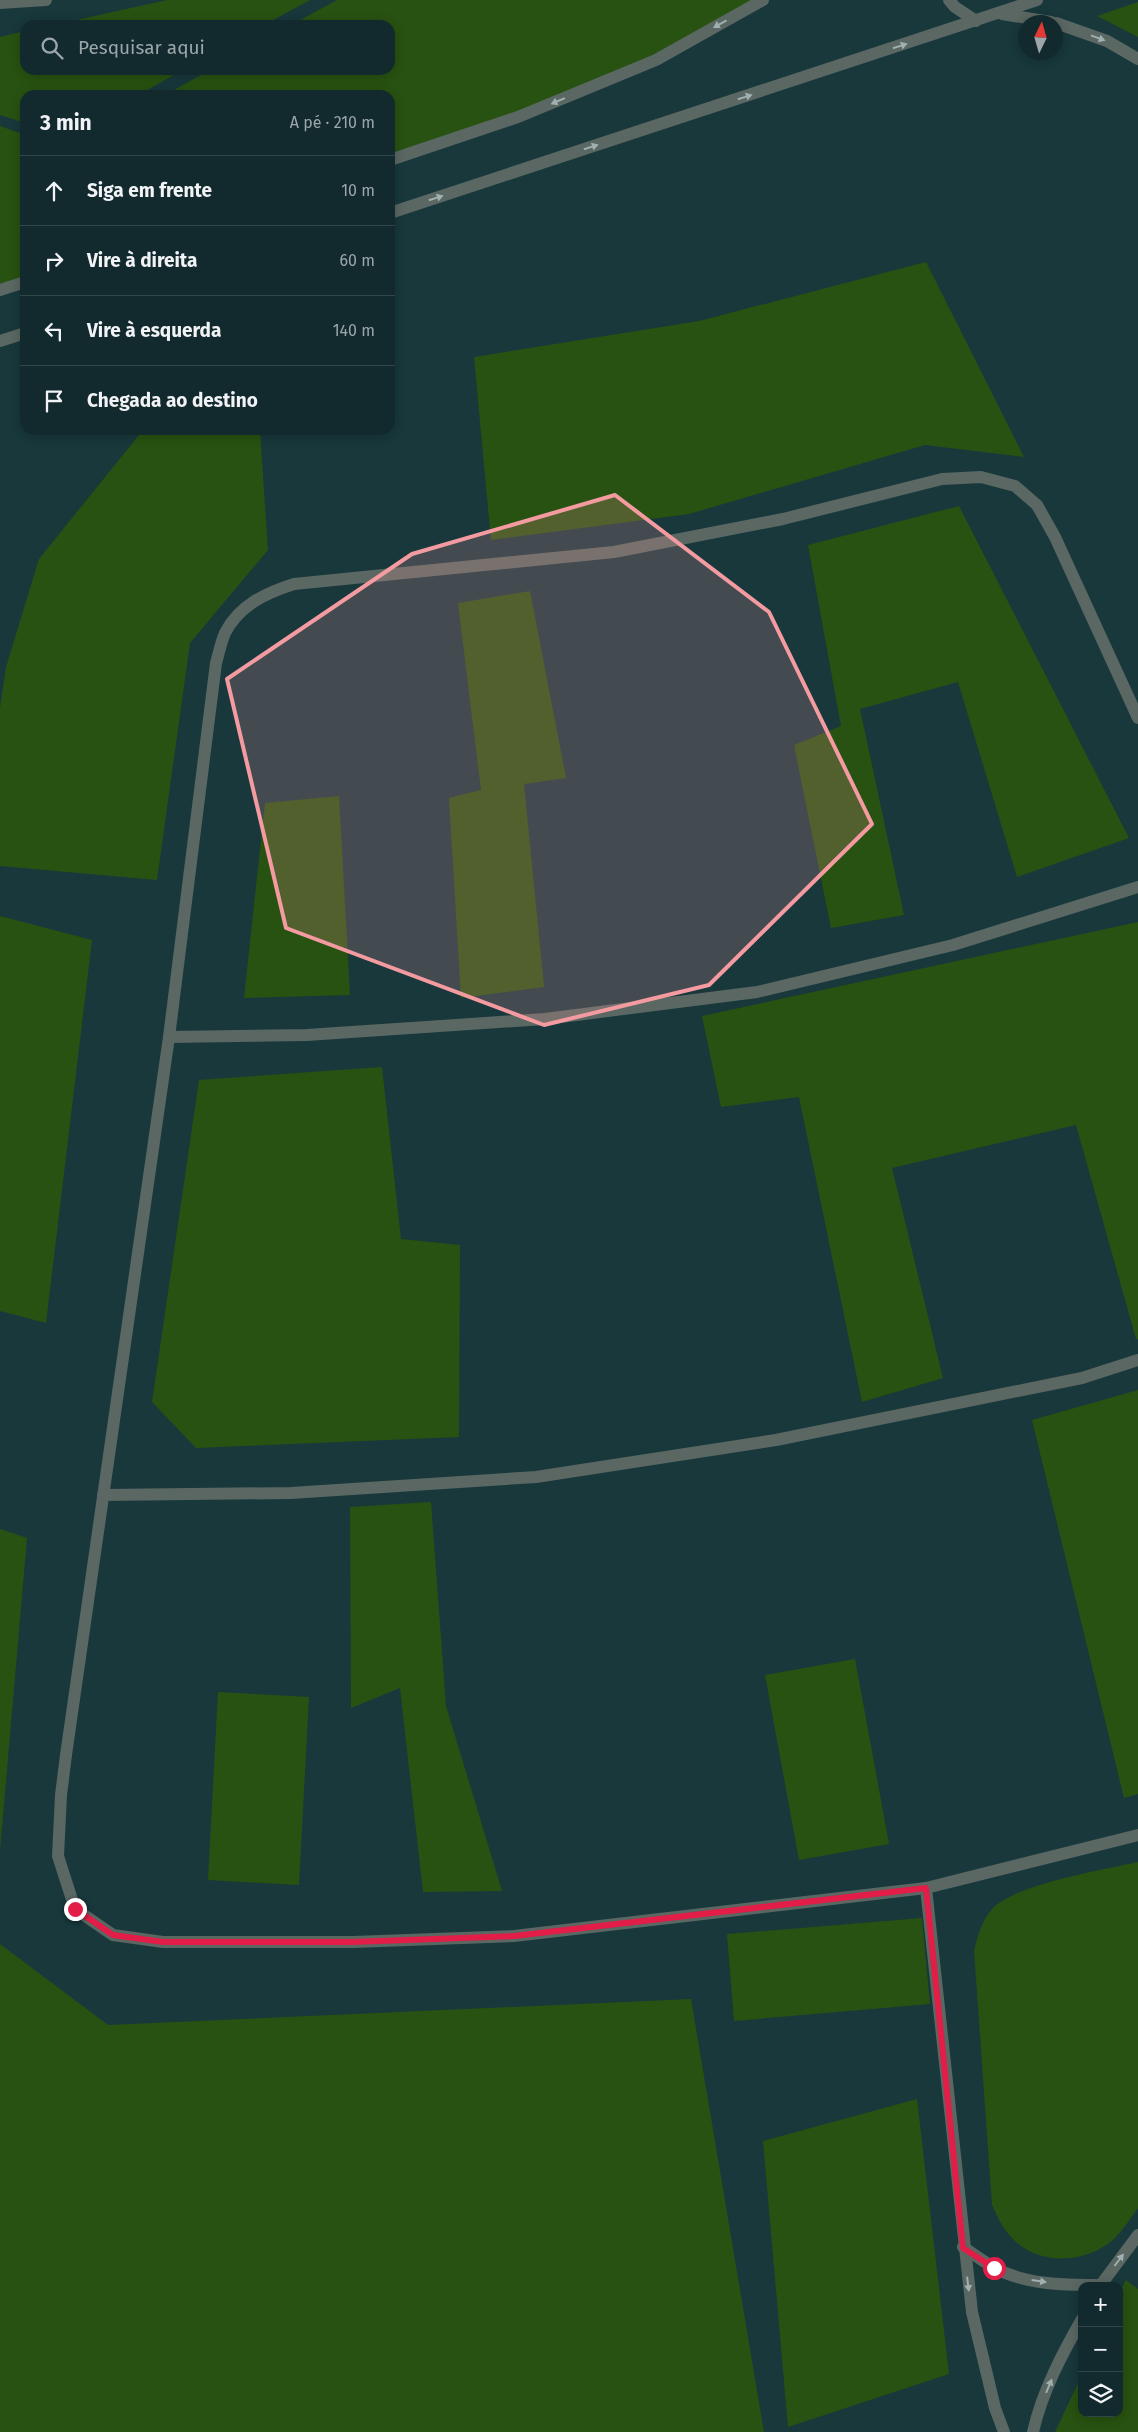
<!DOCTYPE html>
<html lang="pt">
<meta charset="utf-8">
<style>
:root{--surface:#122a2d;--page:#1f3639;--text:#f1f3f6;--muted:#9ca7aa;--line:#314649}
body{margin:0;font-family:"Fira Sans",sans-serif;background:var(--page);color:var(--text)}
.controls{position:absolute;right:15px;bottom:15px;display:grid;overflow:hidden;border-radius:10px;box-shadow:0 2px 12px #0003}
.controls button{width:45px;height:45px;display:grid;place-items:center;padding:0;border:0;border-bottom:1px solid var(--line);background:var(--surface);color:var(--text);font:25px sans-serif}
.compass{position:absolute;left:1018px;top:15px;width:45px;height:45px;border-radius:50%;background:var(--surface);box-shadow:0 2px 12px #0003;rotate:5deg}
.stop{position:absolute;width:15px;height:15px;margin:-11px;border:4px solid #e11d48;border-radius:50%;background:#fff}
.stop.end{background:#e11d48;border-color:#fff;box-shadow:0 1px 5px #0008}
.list{margin:0;padding:0;list-style:none}
h2{display:flex;justify-content:space-between;align-items:center;height:65px;margin:0;padding:0 20px;font-size:21px}
h2 small{font-size:16px;font-weight:400;color:var(--muted)}
.list li{display:grid;grid-template-columns:32px 1fr auto;gap:15px;align-items:center;box-sizing:border-box;height:70px;padding:0 20px;border-top:1px solid var(--line)}
.list b{display:block;font-size:19px;white-space:nowrap}
.list em{font-size:16px;font-style:normal;color:var(--muted)}
.icon{flex:none;width:28px;height:28px;fill:none;stroke:currentColor;stroke-width:2;stroke-linecap:round;stroke-linejoin:round}
.map{position:relative;flex:none;width:1138px;height:2432px;overflow:hidden}
.search{position:absolute;background:var(--surface);box-shadow:0 2px 12px #0003;left:20px;top:20px;width:375px;height:55px;display:flex;align-items:center;gap:12px;box-sizing:border-box;padding:0 18px;border-radius:15px;color:var(--muted);font-size:19px}
.panel{position:absolute;background:var(--surface);box-shadow:0 2px 12px #0003;left:20px;top:90px;width:375px;height:345px;border-radius:15px}
.map>svg:first-child{display:block}
.green{fill:#285211}
.lines{fill:none;stroke-linecap:round;stroke-linejoin:round}
.minor{stroke:#5a6762;stroke-width:12}
.oneway{fill:#a0b0b0}
.route{stroke:#e11d48;stroke-width:6}
.marked{fill:#f49aa1;fill-opacity:0.2;stroke:#f49aa1;stroke-width:4;stroke-linejoin:round}
</style>
<div class="map">
<svg width="1138" height="2432" viewBox="0 0 1138 2432">
<rect width="100%" height="100%" fill="#18383c"/>
<g class="green">
<path d="M167,0H310L264,25H54Z"/>
<path d="M337,0H763L656,60L390,160V95H165L210,70H390V25H291Z"/>
<path d="M1138,2V37L1097,16Z"/>
<path d="M25,31V70H183L138,95H25V123L0,115V37Z"/>
<path d="M0,126L25,135V282L0,290Z"/>
<path d="M926,262L1024,457L925,445L689,514L491,540L474,357L699,321Z"/>
<path d="M143,430H260L268,550L190,643L157,880L0,866V708L6,667L39,559Z"/>
<path d="M959,506L1129,838L1017,877L958,682L860,709L904,915L831,928L794,745L841,726L808,545Z"/>
<path d="M530,591L566,778L524,784L544,987L461,998L449,798L481,790L458,603Z"/>
<path d="M339,796L350,995L244,998L265,803Z"/>
<path d="M0,916L92,940L46,1323L0,1311Z"/>
<path d="M1138,922V1339H1136L1076,1125L892,1168L943,1378L862,1402L799,1097L721,1107L702,1016Z"/>
<path d="M382,1067L401,1239L460,1245L459,1437L196,1448L152,1402L199,1080Z"/>
<path d="M1138,1390V1794L1124,1798L1032,1420Z"/>
<path d="M431,1502L446,1706L502,1891L423,1892L400,1688L351,1708L350,1507Z"/>
<path d="M0,1529L27,1538L0,1850Z"/>
<path d="M855,1659L889,1844L799,1860L765,1675Z"/>
<path d="M218,1692L309,1697L299,1885L208,1880Z"/>
<path d="M1138,1862V2208C1131,2218 1123,2230 1114,2239C1087,2263 1042,2266 1015,2241C1004,2231 998,2218 992,2205L974,1950C978,1935 982,1920 993,1908C1017,1884 1102,1870 1138,1862Z"/>
<path d="M922,1918L930,2004L734,2021L727,1934Z"/>
<path d="M0,1944L108,2025L691,1999L764,2432H0Z"/>
<path d="M917,2099L949,2374L788,2427L763,2141Z"/>
<path d="M1126,2280L1138,2289V2432H1055L1082,2375V2413H1119V2294Z"/>
</g>
<g class="lines">
<g class="minor">
<path d="M949,0L955,7L976,21"/>
<path d="M0,3L46,0"/>
<path d="M1002,14L1051,22"/>
<path d="M1056,23L1107,41L1138,59"/>
<path d="M390,160L518,117L656,60L763,0"/>
<path d="M390,213L1037,0"/>
<path d="M0,290L25,282"/>
<path d="M0,341L25,333"/>
<path d="M1138,718L1055,537L1037,505L1015,486L981,477L942,479L783,519L614,552L294,584C266,593 239,605 225,633C221,642 219,653 216,663L169,1037L66,1755L61,1795L58,1856L75,1909L113,1935L163,1942H353L514,1936L926,1888L1138,1835"/>
<path d="M169,1037L307,1035L545,1019L757,992L953,945L1138,887"/>
<path d="M103,1495L291,1493L536,1477L776,1440L1082,1378L1138,1360"/>
<path d="M926,1888L972,2312L995,2408L1004,2432"/>
<path d="M963,2247C973,2254 983,2261 993,2267C1025,2285 1064,2285 1100,2285"/>
<path d="M1100,2286L1138,2235"/>
<path d="M1033,2432C1042,2392 1062,2354 1082,2319"/>
</g>
</g>
<defs><path id="oneway-solid" d="M-6-.8H1V-3.2L6.5 0L1 3.2V.8H-6Z" transform="scale(1.25)"/></defs>
<g class="oneway">
<use href="#oneway-solid" transform="translate(720 24) rotate(151)"/>
<use href="#oneway-solid" transform="translate(1098 38) rotate(20)"/>
<use href="#oneway-solid" transform="translate(900 46) rotate(-18)"/>
<use href="#oneway-solid" transform="translate(745 97) rotate(-18)"/>
<use href="#oneway-solid" transform="translate(558 101) rotate(157)"/>
<use href="#oneway-solid" transform="translate(591 147) rotate(-18)"/>
<use href="#oneway-solid" transform="translate(436 198) rotate(-18)"/>
<use href="#oneway-solid" transform="translate(1119 2260) rotate(-53)"/>
<use href="#oneway-solid" transform="translate(1039 2281) rotate(8)"/>
<use href="#oneway-solid" transform="translate(968 2284) rotate(83)"/>
<use href="#oneway-solid" transform="translate(1049 2386) rotate(-67)"/>
</g>
<g class="lines">
<path class="route" d="M75,1909L113,1935L163,1942H352L514,1936L926,1888L963,2248L994,2268"/>
</g>
<path class="marked" d="M615,495L769,612L872,824L709,985L544,1025L286,928L227,679L412,554Z"/>
</svg>
<div class="controls">
<button>+</button>
<button>−</button>
<button><svg class="icon" aria-label="layers" viewBox="0 0 24 24"><path d="M12 4l9 5-9 5-9-5zM3 14l9 5 9-5"/></svg></button>
</div>
<svg class="compass" viewBox="-18 -18 36 36"><path d="M0-13l5 13h-10z" fill="#e53935"/><path d="M0 13l5-13h-10z" fill="#9ca7aa"/></svg>
<div class="stop" style="left:994px;top:2268px"></div>
<div class="stop end" style="left:75px;top:1909px"></div>
<div class="search"><svg class="icon" aria-label="search" viewBox="0 0 24 24"><circle cx="10" cy="10" r="6"/><path d="M15 15l6 6"/></svg>Pesquisar aqui</div>
<section class="panel">
<h2>3 min<small>A pé · 210 m</small></h2>
<ul class="list">
<li><svg class="icon" aria-label="ahead" viewBox="0 0 24 24"><path d="M12 20V5M6 11l6-6 6 6"/></svg><div><b>Siga em frente</b></div><em>10 m</em></li>
<li><svg class="icon" aria-label="right" viewBox="0 0 24 24"><path d="M7 20v-9h11M14 6l5 5-5 5"/></svg><div><b>Vire à direita</b></div><em>60 m</em></li>
<li><svg class="icon" aria-label="left" viewBox="0 0 24 24"><path d="M17 20v-9H6M10 6l-5 5 5 5"/></svg><div><b>Vire à esquerda</b></div><em>140 m</em></li>
<li><svg class="icon" aria-label="arrive" viewBox="0 0 24 24"><path d="M6 21V4h12l-3 4 3 4H6"/></svg><div><b>Chegada ao destino</b></div></li>
</ul>
</section>
</div>
